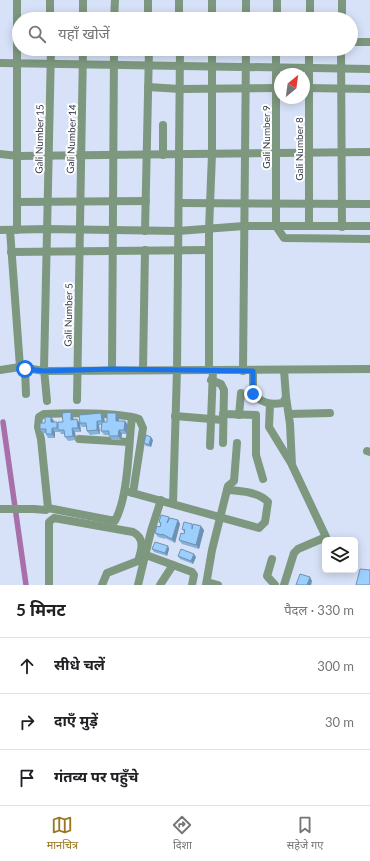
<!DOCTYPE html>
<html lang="hi">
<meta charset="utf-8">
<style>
:root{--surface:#fff;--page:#f2f2f2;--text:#202124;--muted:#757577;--line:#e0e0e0;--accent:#98761f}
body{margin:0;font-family:Lato,"Noto Sans Devanagari",sans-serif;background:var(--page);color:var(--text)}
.controls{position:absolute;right:12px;bottom:12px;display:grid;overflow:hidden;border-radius:6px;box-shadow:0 2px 10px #0003}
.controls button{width:36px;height:36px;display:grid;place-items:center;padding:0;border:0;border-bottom:1px solid var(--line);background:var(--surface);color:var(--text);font:20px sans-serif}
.compass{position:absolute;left:274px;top:68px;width:36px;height:36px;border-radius:50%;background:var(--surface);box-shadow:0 2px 10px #0003;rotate:29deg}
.stop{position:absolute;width:12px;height:12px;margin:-9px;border:3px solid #1a73e8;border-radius:50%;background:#fff}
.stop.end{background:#1a73e8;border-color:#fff;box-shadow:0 1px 4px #0008}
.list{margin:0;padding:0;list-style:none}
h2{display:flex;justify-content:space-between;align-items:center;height:52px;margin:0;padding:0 16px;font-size:17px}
h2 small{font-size:13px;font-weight:400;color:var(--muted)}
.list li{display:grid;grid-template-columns:26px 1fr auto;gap:12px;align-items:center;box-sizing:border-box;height:56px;padding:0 16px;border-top:1px solid var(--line)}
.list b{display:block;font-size:15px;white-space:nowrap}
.list em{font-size:13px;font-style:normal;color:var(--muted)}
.icon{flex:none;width:22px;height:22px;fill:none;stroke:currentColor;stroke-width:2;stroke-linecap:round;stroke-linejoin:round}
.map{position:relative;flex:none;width:370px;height:585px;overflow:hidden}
.search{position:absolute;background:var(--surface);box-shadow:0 2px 10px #0003;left:12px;right:12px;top:12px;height:44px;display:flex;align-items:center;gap:10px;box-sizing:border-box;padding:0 14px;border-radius:22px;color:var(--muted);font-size:15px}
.sheet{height:220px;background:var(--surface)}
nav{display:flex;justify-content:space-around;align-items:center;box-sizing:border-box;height:56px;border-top:1px solid var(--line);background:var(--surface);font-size:11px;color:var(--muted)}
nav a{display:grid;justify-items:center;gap:2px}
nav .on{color:var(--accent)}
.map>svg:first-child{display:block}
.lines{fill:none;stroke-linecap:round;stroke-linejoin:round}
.canal{stroke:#a870a9;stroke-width:5.5}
.minor{stroke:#7d987f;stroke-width:8}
.wall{fill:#86b2da}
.shaded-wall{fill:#6d91b1}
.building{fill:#9ccffd;stroke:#6d91b1}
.route{stroke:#1a73e8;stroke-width:5}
.labels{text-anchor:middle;stroke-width:4;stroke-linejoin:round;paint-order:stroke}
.street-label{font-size:10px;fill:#343a48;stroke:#fff}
</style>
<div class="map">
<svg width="370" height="585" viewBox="0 0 370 585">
<rect width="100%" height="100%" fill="#d7e2f8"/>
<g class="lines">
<path class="canal" d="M3,422L26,585"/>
<g class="minor">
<path d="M17,0V230"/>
<path d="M50,0V19"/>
<path d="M83,0V19"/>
<path d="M148,0V19"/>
<path d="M179,0V19"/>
<path d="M212,0V19"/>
<path d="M246,0V19"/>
<path d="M114,19L115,0"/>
<path d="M277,19V0"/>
<path d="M310,19V0"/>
<path d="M342,19V0"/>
<path d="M351,42H370"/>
<path d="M276,49V226L284,238L370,239"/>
<path d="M341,49L342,227"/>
<path d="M0,63L370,69"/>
<path d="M148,87L180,89L280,88"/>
<path d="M305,88L370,89"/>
<path d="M163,125V155"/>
<path d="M0,154L18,156L370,152"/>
<path d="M18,202L146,201"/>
<path d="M179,203L370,204"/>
<path d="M309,226V49"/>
<path d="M0,230L47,229L178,231L244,226H370"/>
<path d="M10,230L20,367"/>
<path d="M145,231L149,49"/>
<path d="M11,252L209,250"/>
<path d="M25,369L26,394"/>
<path d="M112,369L114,49"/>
<path d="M0,370L20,367L44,371L370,369"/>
<path d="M143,370L145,250"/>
<path d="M209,370V230L212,154V49"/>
<path d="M243,371L246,49"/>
<path d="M253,371V393C261,403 270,405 283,403L286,397L284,370"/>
<path d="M211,380L221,384L224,390L223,443"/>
<path d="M77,400L83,49"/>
<path d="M47,401L44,369L51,49"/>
<path d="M270,404L269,427L291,463"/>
<path d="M223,414L256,415V455L263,479"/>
<path d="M289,414L330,413"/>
<path d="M239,415L241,393"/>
<path d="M175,416L223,420"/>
<path d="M132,417C128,448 129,494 115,521L48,508L41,439L38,427L39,417L44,414C66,413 120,412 139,419L143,428L133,493"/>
<path d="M79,439L129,442"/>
<path d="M210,446L213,370"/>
<path d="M367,451L370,452"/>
<path d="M129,492L259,528L265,522L268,502C259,492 241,491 227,490"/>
<path d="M173,503L177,370L180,49"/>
<path d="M0,509H34L46,510L48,508"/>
<path d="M146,555L192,572L194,575L192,585"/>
<path d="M272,559L267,576L275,585"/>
<path d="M207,582L218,585"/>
<path d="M49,585V522L54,518L133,532C145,538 142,549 138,561L107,573L102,585"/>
<path d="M138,585L151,531L161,500"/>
<path d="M160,585L173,565"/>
<path d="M206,585L212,550L228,486L234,481L237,443"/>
<path d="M284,585L294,553L298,549L326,537L292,465L290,424L286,397"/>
</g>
</g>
<g class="wall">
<path d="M71,412L73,416L74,420L80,423L101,413L104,417L105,422H107L116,413L119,417V421H125L128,425L127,434H122L121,440H112L109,435H104L101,431L102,425H99L100,434L90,435L87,431V427H82L80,424L81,432H75L76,440L68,441L65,437V434H61L60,432H55V438H48L46,434V433H43L40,429L45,423L51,417L54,421V422L58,424L63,422Z"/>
<path d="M153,440L151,447L146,446L144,443Z"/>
<path d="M169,518L178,520L180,524L175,543L165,538V539L158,537L155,533L160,527L161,525L159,522Z"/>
<path d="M193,525L204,530L199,549L182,544L179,540L184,534V532L182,529Z"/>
<path d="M168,546L169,549L167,556L154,552L152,549Z"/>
<path d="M178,556L196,557L193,564L180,559Z"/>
</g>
<g class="shaded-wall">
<path d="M71,412L73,416L74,424L71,420Z"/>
<path d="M101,413L104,417L105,425L102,421Z"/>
<path d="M116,413L119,417L118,425L116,421Z"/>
<path d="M51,417L54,421V426L51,422Z"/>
<path d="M77,419L80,423L81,432L78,428Z"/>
<path d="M97,421L99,425L100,434L97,430Z"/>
<path d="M125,421L128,425L127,434L124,430Z"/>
<path d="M52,428L55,432V438L52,434Z"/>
<path d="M72,428L75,432L76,440L73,436Z"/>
<path d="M119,430L122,434L121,440L118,436Z"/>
<path d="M151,437L153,440L151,447L149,445Z"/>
<path d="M178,520L180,524L175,543L172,539Z"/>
<path d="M201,526L204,530L199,549L196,545Z"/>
<path d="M168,546L169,549L167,556L165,553Z"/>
<path d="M194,554L196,557L193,564L191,561Z"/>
<path d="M310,577L312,581L311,585H307Z"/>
</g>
<g class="building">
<path d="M71,412V420L77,419L78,428H72L73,436L65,437L64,430H58V422H63L62,413Z"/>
<path d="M101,413L102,421H97V430L87,431L86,423H80L79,415Z"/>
<path d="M107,413H116V421H125L124,430H119L118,436H109V431H101L102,422H107Z"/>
<path d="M45,417H51V422H57V428H52V434H46V429H40V423H45Z"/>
<path d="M146,435L151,437L149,445L144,443Z"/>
<path d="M161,515L169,517L167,523L170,518L178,520L172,539L162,534V535L155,533L157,526L160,527L161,523L159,522Z"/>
<path d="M184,522L192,524V529L193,524L201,526L196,545L179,540L181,533L184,534L185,530L182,529Z"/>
<path d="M155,542L168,546L165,553L152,549Z"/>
<path d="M181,549L194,554L191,561L178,556Z"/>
<path d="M360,569L370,570V585H356Z"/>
<path d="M300,574L310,577L307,585H296Z"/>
</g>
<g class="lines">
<path class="route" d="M25,369L44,371L112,369L253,371V394"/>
</g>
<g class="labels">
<g class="street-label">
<text transform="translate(266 137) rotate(-90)" y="4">Gali Number 9</text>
<text transform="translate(39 139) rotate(-89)" y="4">Gali Number 15</text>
<text transform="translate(71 139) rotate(-88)" y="4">Gali Number 14</text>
<text transform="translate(299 149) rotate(-90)" y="4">Gali Number 8</text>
<text transform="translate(68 315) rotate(-89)" y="4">Gali Number 5</text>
</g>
</g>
</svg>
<div class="controls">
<button><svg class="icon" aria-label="layers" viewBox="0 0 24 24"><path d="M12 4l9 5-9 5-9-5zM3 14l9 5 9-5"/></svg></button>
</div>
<svg class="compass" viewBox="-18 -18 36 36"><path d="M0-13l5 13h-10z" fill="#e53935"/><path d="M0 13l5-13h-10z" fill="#757577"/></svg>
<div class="stop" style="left:25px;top:369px"></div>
<div class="stop end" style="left:253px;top:394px"></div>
<div class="search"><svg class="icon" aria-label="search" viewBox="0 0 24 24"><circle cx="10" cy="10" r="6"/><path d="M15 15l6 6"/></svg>यहाँ खोजें</div>
</div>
<section class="sheet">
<h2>5 मिनट<small>पैदल · 330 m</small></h2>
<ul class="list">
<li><svg class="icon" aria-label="ahead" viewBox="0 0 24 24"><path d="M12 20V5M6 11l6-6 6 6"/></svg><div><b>सीधे चलें</b></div><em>300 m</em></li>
<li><svg class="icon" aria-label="right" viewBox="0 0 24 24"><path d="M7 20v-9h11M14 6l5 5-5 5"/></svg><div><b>दाएँ मुड़ें</b></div><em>30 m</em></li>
<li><svg class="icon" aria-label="arrive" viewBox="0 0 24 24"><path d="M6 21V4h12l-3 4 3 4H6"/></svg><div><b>गंतव्य पर पहुँचे</b></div></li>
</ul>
</section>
<nav>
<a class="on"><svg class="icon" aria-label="map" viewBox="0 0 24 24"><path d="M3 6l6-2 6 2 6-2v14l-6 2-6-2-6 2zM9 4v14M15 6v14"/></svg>मानचित्र</a>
<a><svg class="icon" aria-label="directions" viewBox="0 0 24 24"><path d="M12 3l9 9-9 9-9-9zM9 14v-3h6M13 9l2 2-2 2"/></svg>दिशा</a>
<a><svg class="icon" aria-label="saved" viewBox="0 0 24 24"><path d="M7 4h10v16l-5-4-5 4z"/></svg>सहेजे गए</a>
</nav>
